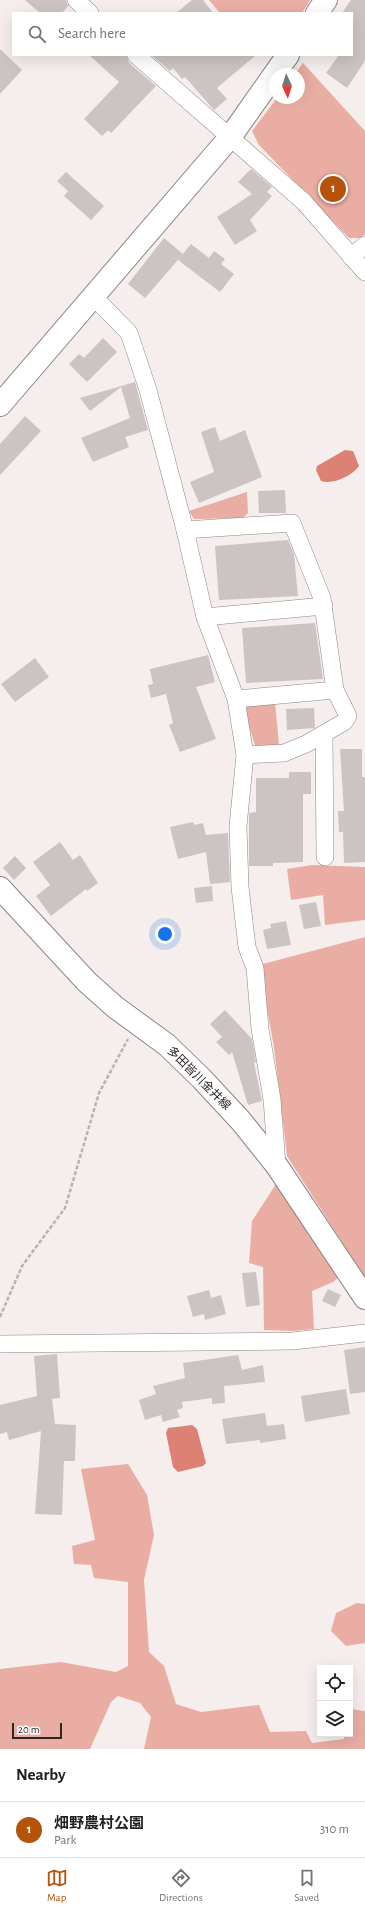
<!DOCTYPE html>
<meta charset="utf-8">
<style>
:root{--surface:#fff;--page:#f2f2f2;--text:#202124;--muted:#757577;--line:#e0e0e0;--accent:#b45309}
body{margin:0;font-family:"Alegreya Sans","Noto Sans JP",sans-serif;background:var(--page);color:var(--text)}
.controls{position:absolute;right:12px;bottom:12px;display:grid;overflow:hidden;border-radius:0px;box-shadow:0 4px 16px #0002}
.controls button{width:36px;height:36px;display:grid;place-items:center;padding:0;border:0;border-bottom:1px solid var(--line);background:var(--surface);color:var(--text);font:20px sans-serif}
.compass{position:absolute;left:269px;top:68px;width:36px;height:36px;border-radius:50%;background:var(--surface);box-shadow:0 4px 16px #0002;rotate:176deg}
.scale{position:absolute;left:12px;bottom:10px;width:50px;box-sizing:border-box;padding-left:4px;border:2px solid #2b2827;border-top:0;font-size:11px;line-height:14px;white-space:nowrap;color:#2b2827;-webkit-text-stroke:3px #fefdfc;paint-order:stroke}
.you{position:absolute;left:165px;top:934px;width:14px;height:14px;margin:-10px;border:3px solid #fff;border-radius:50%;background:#1a73e8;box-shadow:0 0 0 6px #1a73e833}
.badge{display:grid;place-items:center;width:26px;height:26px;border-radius:50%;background:var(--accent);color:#fff;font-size:13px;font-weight:700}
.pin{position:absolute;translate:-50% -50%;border:2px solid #fff;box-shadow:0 1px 4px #0006}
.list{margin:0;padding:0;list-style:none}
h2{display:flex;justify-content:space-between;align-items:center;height:52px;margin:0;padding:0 16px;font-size:17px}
h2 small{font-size:13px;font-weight:400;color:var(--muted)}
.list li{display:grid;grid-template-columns:26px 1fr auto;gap:12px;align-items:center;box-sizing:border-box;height:56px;padding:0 16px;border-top:1px solid var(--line)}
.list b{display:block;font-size:15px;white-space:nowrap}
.list p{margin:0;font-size:13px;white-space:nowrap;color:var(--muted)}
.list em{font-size:13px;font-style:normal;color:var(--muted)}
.icon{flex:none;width:22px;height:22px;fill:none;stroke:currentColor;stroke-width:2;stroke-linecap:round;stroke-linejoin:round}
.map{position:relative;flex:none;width:365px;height:1749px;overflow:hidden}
.search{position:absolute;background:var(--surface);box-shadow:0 4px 16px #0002;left:12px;right:12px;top:12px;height:44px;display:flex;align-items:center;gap:10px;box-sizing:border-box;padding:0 14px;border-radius:0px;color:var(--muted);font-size:15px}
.sheet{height:108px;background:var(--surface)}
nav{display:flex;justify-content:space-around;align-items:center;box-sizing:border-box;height:56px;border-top:1px solid var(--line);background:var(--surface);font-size:11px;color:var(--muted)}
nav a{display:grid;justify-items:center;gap:2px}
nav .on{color:var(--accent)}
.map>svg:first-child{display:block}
.green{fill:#e9ada3}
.water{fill:#dd8174}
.building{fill:#ccc4c2}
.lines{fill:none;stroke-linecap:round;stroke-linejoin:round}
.street-casing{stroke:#8d8584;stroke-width:18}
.secondary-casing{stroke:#8d8584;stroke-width:24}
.path{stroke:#b8b2b0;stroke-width:2.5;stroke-dasharray:4 2;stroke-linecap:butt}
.street{stroke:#fff;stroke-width:17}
.secondary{stroke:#fff;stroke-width:22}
.labels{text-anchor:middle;stroke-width:3.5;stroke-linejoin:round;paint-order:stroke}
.street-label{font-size:12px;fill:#2b2827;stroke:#fefdfc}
</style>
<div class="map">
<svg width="365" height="1749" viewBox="0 0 365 1749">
<rect width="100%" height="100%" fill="#f6eeec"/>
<g class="green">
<path d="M209,0H310L302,13H220Z"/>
<path d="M303,63L365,131V234L360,238H349L259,145L252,131L277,98H299V74H295Z"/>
<path d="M247,492L248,513L243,518L194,519L189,511Z"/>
<path d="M275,702L279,745L256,748L244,710L250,704Z"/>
<path d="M312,865L365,867V920L325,925L323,895L291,900L287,869Z"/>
<path d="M365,937V1278L287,1156L274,1047L259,965Z"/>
<path d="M278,1181L342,1275L333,1282L312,1291L314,1329L293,1331L264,1330L263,1267L249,1263L252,1221Z"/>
<path d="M128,1464L147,1495L154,1535L144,1580L149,1652L164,1666L176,1704L201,1712L259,1705L270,1732L306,1731L312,1743L344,1739V1734H350V1709L365,1711V1749H144L151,1717L140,1703L118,1696L111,1702L90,1749H0V1669L61,1662L116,1672L128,1666V1582L94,1578L91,1565L74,1564L72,1546L95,1540L81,1469Z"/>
<path d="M357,1603L365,1604V1643L346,1646L331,1631L336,1613Z"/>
</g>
<g class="water">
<path d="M345,450L353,451L359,466C352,476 333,485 321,481L316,470L317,466Z"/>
<path d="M192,1425L197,1429L206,1463L203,1466L178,1472L173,1467L166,1433L168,1428Z"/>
</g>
<g class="building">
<path d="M25,0H66L68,6L62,13H40Z"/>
<path d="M192,0H203L213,13H176Z"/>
<path d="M351,0H365V61L347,88L326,73L339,55H352V13H342Z"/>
<path d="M0,49L22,70L0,94Z"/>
<path d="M89,55H126L129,63L156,86L111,133L108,130L102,136L84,119L119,82Z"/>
<path d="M151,55H256L217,88L227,99L214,110L185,77L182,79L173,68L170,71Z"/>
<path d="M251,169L272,187L267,192L272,196L250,220L257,231L235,245L217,217L252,194L238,182Z"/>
<path d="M66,172L104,206L91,220L64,196L68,191L57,181Z"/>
<path d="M164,238L183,254L145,298L128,284Z"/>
<path d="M191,244L209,258L214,251L225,259L221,264L234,274L220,292L178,260Z"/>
<path d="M103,338L117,352L87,382L69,364L79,354L84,358Z"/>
<path d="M135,382L148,430L125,437L129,447L93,462L81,438L130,418L121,387L90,411L80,398Z"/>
<path d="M25,416L41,431L0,475V444Z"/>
<path d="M215,427L220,441L245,430L262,477L199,503L190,482L214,472L201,432Z"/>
<path d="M285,490L286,513H259L258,491Z"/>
<path d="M288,540L294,554L298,596L219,600L215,546Z"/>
<path d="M315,623L323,679L246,683L242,628Z"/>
<path d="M208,655L215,682L196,687L216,739L180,752L169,725L173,723L166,694L151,698L148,685L153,684L150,669Z"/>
<path d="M35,658L49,677L15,702L1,684Z"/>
<path d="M314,708L315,728L287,730L286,709Z"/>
<path d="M340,749H362V777H365V862L344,863L343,832H339L338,811H344Z"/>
<path d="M289,772H311V794H303V862L273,863V866H249V813L256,812V778H289Z"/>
<path d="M193,822L194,825L203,823L206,835L228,833L230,882L210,884L206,852L178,859L170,827Z"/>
<path d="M60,842L73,860L80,855L98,883L87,891L86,889L51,916L36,896L50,885L33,862Z"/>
<path d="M15,856L26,868L14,880L3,868Z"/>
<path d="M212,886L213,901L196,903L194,888Z"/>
<path d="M316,902L321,926L304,929L299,905Z"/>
<path d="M286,921L291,945L267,949L263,930L271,928L270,924Z"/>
<path d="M225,1010L252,1039L256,1062L254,1063L262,1101L248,1105L232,1052L229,1055L216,1042L222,1037L210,1024Z"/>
<path d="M256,1272L260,1305L246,1307L242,1273Z"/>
<path d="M328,1289L341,1295L335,1307L322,1301Z"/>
<path d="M209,1290L211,1298L221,1295L226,1314L205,1320L204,1314L193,1317L187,1296Z"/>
<path d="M365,1347V1392L350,1394L344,1350Z"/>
<path d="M57,1354L60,1398L52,1399L55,1424L76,1425L75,1461H64L62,1515L35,1514L41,1431L9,1440L7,1432L0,1434V1405L37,1396L34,1356Z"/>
<path d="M238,1355L242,1370L263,1365L265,1382L224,1386L225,1403L212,1404V1398L182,1402L183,1408L177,1410L180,1417L163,1422L161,1415L145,1420L139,1400L156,1394L153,1386L185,1378L183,1363Z"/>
<path d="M346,1389L350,1414L305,1422L301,1396Z"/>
<path d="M265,1413L267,1426L284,1424L286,1439L260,1443V1440L226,1444L222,1419Z"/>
</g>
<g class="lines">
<defs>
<g id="street">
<path d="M76,0L90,13"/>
<path d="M136,55L304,202L365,272"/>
<path d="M351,257L365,245"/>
<path d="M94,297L129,333L148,390L185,530L205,617L236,699L245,755L238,826L240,887L247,947L255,968L260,1029L272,1099L277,1166"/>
<path d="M185,530L292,523L322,598L335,690L236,699"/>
<path d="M205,617L324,606"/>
<path d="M324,734L325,857"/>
<path d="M245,755L284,753L306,744L344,722L348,716L335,690"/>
<path d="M0,1344L293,1341L365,1333"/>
</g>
<g id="secondary">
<path d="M317,13L326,0"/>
<path d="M0,405L231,136L288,55"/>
<path d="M0,888L87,982L115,1007L167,1045L202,1079L241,1121L277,1166L365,1298"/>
</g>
</defs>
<use href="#street" class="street-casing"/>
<use href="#secondary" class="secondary-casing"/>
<path class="path" d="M0,1317L22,1266L65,1208L99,1093L128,1039"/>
<use href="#street" class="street"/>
<use href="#secondary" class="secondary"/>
</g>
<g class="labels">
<g class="street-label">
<text transform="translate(199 1078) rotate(45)" y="4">多田皆川金井線</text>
</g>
</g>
</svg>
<div class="controls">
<button><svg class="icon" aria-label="locate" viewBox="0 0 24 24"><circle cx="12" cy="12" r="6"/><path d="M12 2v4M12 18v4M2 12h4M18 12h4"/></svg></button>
<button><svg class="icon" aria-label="layers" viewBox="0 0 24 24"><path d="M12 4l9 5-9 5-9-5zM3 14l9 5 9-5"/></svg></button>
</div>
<svg class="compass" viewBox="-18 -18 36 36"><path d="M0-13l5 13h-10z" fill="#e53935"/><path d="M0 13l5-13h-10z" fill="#757577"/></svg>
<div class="scale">20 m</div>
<div class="you"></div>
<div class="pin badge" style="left:333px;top:189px">1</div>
<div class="search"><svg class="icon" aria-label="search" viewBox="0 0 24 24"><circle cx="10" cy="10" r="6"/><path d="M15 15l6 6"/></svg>Search here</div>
</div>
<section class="sheet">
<h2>Nearby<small></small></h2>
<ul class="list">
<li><span class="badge">1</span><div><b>畑野農村公園</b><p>Park</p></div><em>310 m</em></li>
</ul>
</section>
<nav>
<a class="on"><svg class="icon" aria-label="map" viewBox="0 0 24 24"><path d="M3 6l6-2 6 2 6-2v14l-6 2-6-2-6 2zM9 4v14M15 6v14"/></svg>Map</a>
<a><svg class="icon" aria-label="directions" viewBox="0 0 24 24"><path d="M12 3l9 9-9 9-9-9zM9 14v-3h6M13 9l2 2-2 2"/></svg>Directions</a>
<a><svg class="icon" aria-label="saved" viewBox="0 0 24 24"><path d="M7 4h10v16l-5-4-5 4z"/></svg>Saved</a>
</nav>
